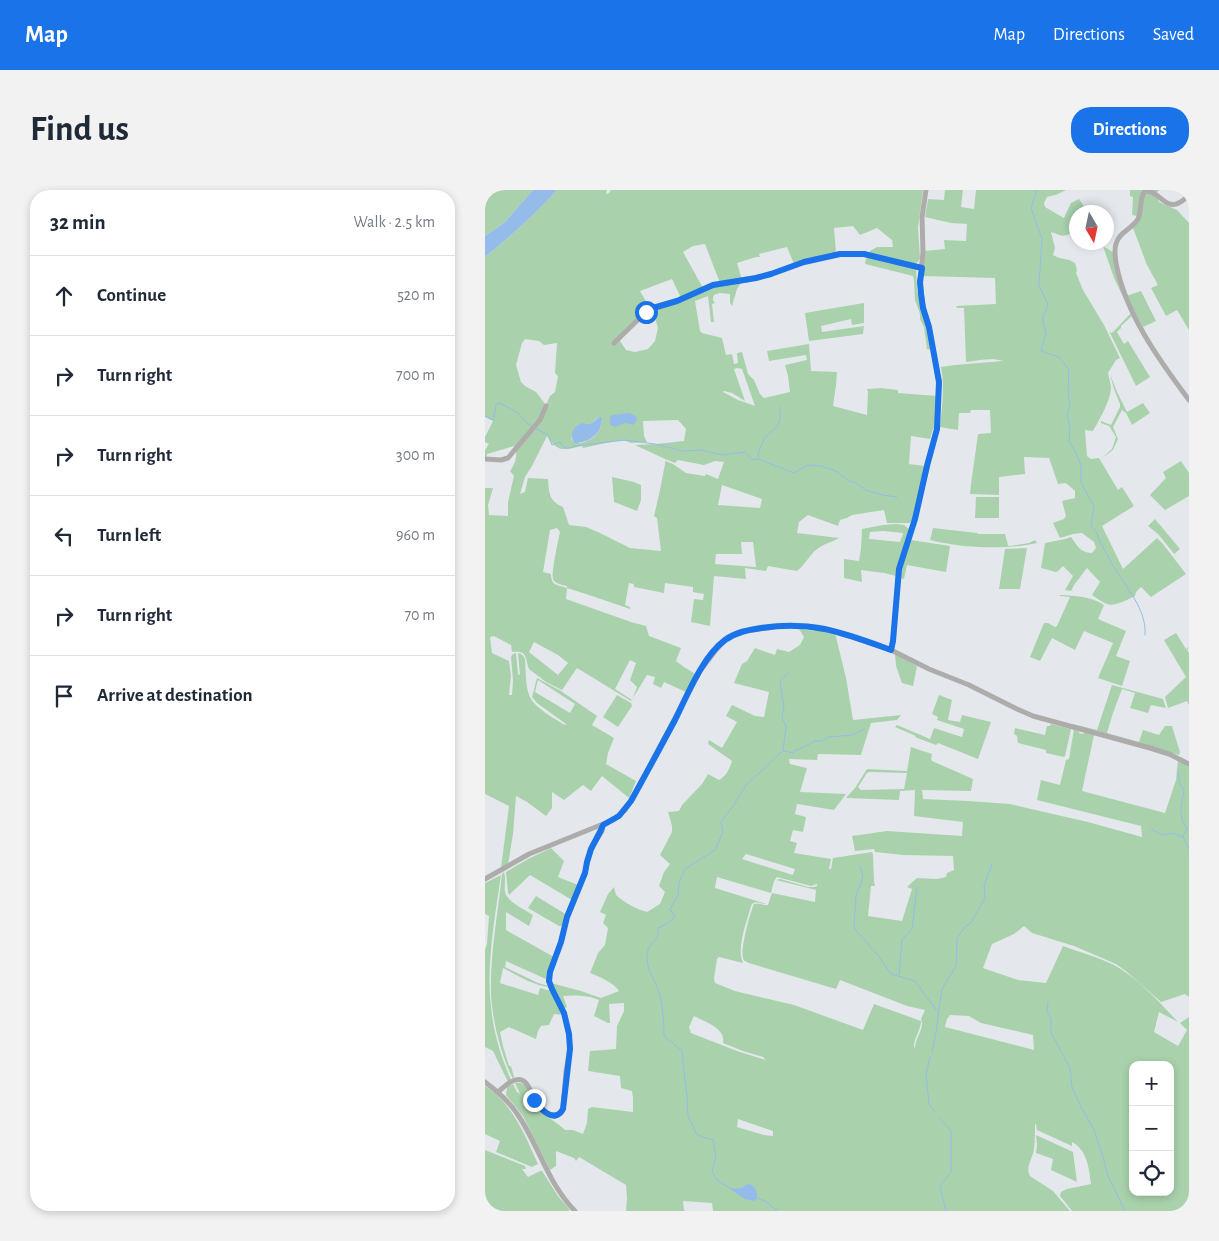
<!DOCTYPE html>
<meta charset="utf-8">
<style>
:root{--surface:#fff;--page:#f2f2f3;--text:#1f2937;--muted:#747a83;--line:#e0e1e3;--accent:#1a73e8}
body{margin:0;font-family:"Alegreya Sans",sans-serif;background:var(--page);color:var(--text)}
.controls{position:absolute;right:15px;bottom:15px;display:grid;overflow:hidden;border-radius:10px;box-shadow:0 2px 8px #0003}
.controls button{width:45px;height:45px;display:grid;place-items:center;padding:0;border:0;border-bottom:1px solid var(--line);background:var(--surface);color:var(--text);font:25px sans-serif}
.compass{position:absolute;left:584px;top:15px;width:45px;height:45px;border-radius:50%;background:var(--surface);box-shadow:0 2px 8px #0003;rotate:171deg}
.stop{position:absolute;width:15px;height:15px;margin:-11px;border:4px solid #1a73e8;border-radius:50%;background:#fff}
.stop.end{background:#1a73e8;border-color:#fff;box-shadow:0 1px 5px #0008}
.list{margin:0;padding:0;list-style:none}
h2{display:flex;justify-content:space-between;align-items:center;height:65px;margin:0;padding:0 20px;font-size:21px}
h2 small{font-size:16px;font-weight:400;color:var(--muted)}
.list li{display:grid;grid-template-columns:32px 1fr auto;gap:15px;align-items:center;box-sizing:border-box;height:80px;padding:0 20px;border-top:1px solid var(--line)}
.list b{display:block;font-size:19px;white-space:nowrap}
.list em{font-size:16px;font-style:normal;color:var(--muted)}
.icon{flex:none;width:28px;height:28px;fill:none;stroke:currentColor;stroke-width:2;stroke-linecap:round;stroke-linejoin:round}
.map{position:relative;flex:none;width:704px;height:1021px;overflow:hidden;border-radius:20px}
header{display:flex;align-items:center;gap:30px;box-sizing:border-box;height:70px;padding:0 25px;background:var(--accent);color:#fff}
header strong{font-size:24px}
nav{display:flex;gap:28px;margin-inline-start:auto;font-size:18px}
.intro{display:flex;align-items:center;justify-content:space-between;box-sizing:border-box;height:120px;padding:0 30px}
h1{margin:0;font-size:35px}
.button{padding:12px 22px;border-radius:20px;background:var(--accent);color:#fff;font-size:18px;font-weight:700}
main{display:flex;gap:30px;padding:0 30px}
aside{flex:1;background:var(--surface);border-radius:20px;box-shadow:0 2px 8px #0003}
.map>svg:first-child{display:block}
.green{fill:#a9d2ac;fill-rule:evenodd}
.water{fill:#95bbea}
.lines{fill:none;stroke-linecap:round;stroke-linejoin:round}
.stream{stroke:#95bbea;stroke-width:1}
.minor{stroke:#aeacab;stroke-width:5}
.route{stroke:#1a73e8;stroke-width:6}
</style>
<header>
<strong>Map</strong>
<nav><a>Map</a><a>Directions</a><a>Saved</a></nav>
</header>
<div class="intro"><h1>Find us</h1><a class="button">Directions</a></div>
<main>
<aside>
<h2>32 min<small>Walk · 2.5 km</small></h2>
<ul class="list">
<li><svg class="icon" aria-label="ahead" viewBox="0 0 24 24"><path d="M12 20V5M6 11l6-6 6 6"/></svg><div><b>Continue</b></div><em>520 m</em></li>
<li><svg class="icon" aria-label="right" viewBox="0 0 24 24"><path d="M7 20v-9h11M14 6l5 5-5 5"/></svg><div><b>Turn right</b></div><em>700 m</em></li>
<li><svg class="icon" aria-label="right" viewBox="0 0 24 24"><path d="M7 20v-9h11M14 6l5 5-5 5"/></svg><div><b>Turn right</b></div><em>300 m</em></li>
<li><svg class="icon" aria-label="left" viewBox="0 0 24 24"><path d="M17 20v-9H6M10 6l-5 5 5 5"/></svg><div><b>Turn left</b></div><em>960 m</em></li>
<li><svg class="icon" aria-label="right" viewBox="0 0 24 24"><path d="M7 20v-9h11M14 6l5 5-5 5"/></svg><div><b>Turn right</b></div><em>70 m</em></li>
<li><svg class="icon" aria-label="arrive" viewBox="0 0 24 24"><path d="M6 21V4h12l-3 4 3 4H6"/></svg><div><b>Arrive at destination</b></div></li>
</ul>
</aside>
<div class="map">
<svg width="704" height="1021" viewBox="0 0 704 1021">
<rect width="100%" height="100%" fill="#e4e8ec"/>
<g class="green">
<path d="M0,0H48L19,33L0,46Z"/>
<path d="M72,0H122L121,4L124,3L126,0H438L433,37L435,68C433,72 432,73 428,74L384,64L385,61L392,57H408L407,50L392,38L375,45L368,36L349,38L351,63L309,74L302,57L274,64L275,67H271L252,73L257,90L235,93L220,54L208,56L198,62L218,98L196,108L187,89L155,101L165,118L134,149L141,160L150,162L163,159L170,151L173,138L168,122L170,119L229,96L256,93L252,99L247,116L245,113V104L235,103L229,105C227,108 228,111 230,113L227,114L229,132H226L223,106L210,111L215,141L217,143L237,148L241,165L247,164L249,174L253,173L252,163L257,162L263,184L269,190L275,204L279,208L305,202L303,186L300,175L322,170L321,165L284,171L282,161L324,154L326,181L352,182L351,195L348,216L382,225L383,202L382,199L396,198L413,200V203L452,206L449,239H448L445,249L426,246L424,274L440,276L428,329L426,332L424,333H402L399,320L367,325L362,328L355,330L353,336L323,325L314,332L312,343L354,348C348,352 341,353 335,357C325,363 321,374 312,381L283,376L281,381L260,378L261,389L229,386L225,436L206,432L209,409L218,410L219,404L208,402V397L180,393L179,403L149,397V394L144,393L140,415L145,417V419L104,405L82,398L81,409L146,432L161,436L164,446L196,458L191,471L199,477L209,483L208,489L201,502L179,492L176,498L168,494L170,487L162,485L146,511L92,478L77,500L61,492L44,479C40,468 43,460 27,462L26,455L9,446L5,447L7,463L24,471L26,486L24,505H27L28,491L26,467L28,464L31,463L33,484L35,485L33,463C37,464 38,465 40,469C41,482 40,498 46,509C51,518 71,530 80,535L81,534L52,513L47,507L52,488L76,501L112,526L107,535L129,548L123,563L121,574L151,591L144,608L117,586L106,601L98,595L79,610L67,602V618L61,626L42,612L31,606L28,644L23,675L16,678L24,616L0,604V298H8L3,315L4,325L23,326V312L29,286L25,281C30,274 34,264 29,256L2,264L1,269L0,268V260L4,254L0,252V247L8,231L0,227V67C26,46 50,24 72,0ZM40,149L54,151L59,155L72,153L70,183L73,186L70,202L65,206L61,215L51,202L40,196L36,192L31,175L37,153ZM252,178L257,179L270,216L253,210L238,202L239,201L247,203L260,211L249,179ZM114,227L117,230C116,245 103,254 89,253L86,248L101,235L108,232ZM193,230L201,239L199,251L171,254L150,255L180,269L190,273L193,270L219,275L230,271L239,272L233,289L221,284L220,286L201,283L188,274L180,271V274L175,300L169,326L172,328L176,361L145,358L113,342L101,337L84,335L78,317C64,311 64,303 63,289L43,288L40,302L35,304L40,287L47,276L62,246C73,263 78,260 97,256L98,258L130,251H141L146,253L162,252L159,246L158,231ZM237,295L277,309L275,318L233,315ZM72,338L75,342C73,350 66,385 68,389C70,394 78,395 82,396V398C73,395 66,396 66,384L58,382L65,340ZM256,352H268L271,377L230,374L231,364H257ZM49,452L73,465L83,473L73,485L44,462ZM145,470L151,473L145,490L152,497L147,510L130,499ZM53,490L90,514L85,523L50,502Z"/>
<path d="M460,0H478L476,17L489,19L491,0H581L571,5H570L562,7L559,13L560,17L579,28L586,13L594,9L602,21L608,20L607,22H592L591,45H589L587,43C576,48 576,45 566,42L570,58L568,65C576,70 583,68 590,73L592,80L591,83L598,100L619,135L635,168L631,170L623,183C624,188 626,194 626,199C625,212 614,230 608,241L600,240L602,266L606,269L614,268L633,300L637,297L649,316L617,336L638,379L672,348L678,354L701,384L666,407L656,397L651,402L650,406C642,410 629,417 622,414C617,412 612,408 607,405L615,392L602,378L589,395L586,401L580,400L588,386L578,376L573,381L571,382L556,378L560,353L580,349L586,347C593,356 594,362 607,363L611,358L609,352L597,343L588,344L575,348L568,333L579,329L581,326L577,311L590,308V301L581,293L573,294L564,268L539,267L540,284L514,287V305L485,304L486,294L493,244L506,243L505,220H486L485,223H474L473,240L455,237C457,217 460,197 456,177L470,175L518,171C507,167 492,171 481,172L479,118H472L471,116L511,114L510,88L437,86L440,61L460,59L459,50L481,51L482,34L466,33L440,27L443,9L459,10Z"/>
<path d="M645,0H674L671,4L674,12L692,20L704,33V140L692,120L681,126L666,98L673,95L662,75L648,38L652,26L647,25L648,7L645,6Z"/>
<path d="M618,56L628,62L648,124L647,126L636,136V138L632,142L639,154L643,151L665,187L651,196L624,141L626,143L628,142L646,123L629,88Z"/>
<path d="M382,67L431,78L432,101L447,160L442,159L439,137L435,129V124L430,110L429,90L428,86L380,74L381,69Z"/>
<path d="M656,101L671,131L658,137L641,106Z"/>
<path d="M379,113V133L367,135L366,129L336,136L337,142L379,136L378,144L324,151L320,123Z"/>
<path d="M625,184L632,202L642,222L658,213L665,223L647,235L641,223L637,220L628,237L633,249L628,260L616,269L627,259L631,247L624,236L616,233V231L626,235L635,217V214L629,199Z"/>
<path d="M696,271L704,283V306L680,320L665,305L681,288L678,282Z"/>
<path d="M127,287L149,292L156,295V310L152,321L129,312Z"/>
<path d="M491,307H514V328H490Z"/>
<path d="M670,329L695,359L689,364L695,371L673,344L663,336Z"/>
<path d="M411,334L419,335L424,339L416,363L411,386L399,383L376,380L377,392L359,388V369L374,371L376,358L377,339L398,335ZM398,341L418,343V344L415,352L384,349L385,342Z"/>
<path d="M448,338L492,343L493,344H520L523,355L524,356L544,353L550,350L552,353C521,360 475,358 445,350Z"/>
<path d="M426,350L465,356L461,382L422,375L419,389L415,388L417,376Z"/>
<path d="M542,358L535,399H514L520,359Z"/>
<path d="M575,405C591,406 605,406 619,415L613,429L641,441L631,466L645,471L637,496L613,488L628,453L599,441L590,460L567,448L555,471L545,467L559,433H563L570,437L572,436L585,407L574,406Z"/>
<path d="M314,439L330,441L331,439L350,443L361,488L368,530L416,525L412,530L386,533L376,565L333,564L332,570L304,569L305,574L322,578L315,602L361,604L349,620L312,614L310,624L321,627L318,642L308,640L305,651L312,653L309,663L346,669L344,679H346L348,668L387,662L388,665L389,691L390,696H386L383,726L417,731L427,699L422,697L432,688L452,689L461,687L462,683L469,680L468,666L418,665L390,662L389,659L370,661L367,646L402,641L477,646L478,632L429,626L430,600L415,601L414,610L361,608L370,598L382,579L422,581L426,557L447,564L446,569L447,571L488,589L486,601L437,600L438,609L483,611L525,614L603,632L657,647L656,636L552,610L556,590L575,595L581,570L584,569L589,539L594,541V543L598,544L599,542L609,545L597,601L680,623L691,590L693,570L704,576V807L700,804L676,812L642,782L631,774L589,756L547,743L539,736L529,744L507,754L498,778L533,790L561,793L578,756C594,762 613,767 629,775C653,788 674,812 693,832L674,822L669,842L693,856L702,840L695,833L704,827V1021H587L575,1006L576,1002L582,999L606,994C604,978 602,960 587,952V956L552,940L551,934H550C550,942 550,951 549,959C548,968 540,977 545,986L568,1001L585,1021H228L227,1013L198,1011L199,1020L200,1021H141L142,1009L141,995L94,967L91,971L89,968L71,961V976L65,980L38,926L21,905L22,897L28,894L32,902L35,904L30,893C44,890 43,906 49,914C57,925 71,931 80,940H88L98,944L102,933L103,919L107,917L148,922V908L147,901L136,898L135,886L103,881L105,861L131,859L132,836L139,821V813L124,814L125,833H123L109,826L114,810C101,805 91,805 78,806L82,817L78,819L66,793L96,801L116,808L134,801C128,792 115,787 105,783L113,763L120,755L123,738L118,733L121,725L115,722L123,704L129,697L131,705C142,714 149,718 162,722L175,714L180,702L174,696L179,682L185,674L175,665L187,642V636L183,622L194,621L197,615L217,594L223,584L234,590C242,585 244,580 247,571L223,554L224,550L237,558L252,532L241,526L247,515L270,526L279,527L284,502L249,493L257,474L262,471L270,458L290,465L292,459L304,462L315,455L319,447ZM384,582L422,583L419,599L376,600L373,597L382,583ZM261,664L310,679L308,685L257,669ZM232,687L286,703L289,691L292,687L326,696L332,694V696L329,697H323L295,689L291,690L331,700L330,712L287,703L283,715C278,716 274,712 269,714C265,723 255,760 258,768C259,772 261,771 264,773L351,799L355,790L422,816L440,820L436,829C440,838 431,847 430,857L429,858C428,849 436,840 436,831L389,814L378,840L309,815L250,801L230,793L229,788L232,769L234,767L258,773C251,758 262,731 266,716C269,709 275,714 281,714L230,698ZM465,825L484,826L496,833L548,845L549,860L460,837L462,829ZM209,826C220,832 241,838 238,853L258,861L278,867L281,870L252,861L206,843L204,837ZM648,875H685V1002H648ZM253,929L288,941V946L279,945L252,937Z"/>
<path d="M691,443L701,459L704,457L702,460L704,463V515L702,511L683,518L680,507L701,487L679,450Z"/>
<path d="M410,464L432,476L428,496L417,493L411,476Z"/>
<path d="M627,495L678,509L681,518L666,515L663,523L645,518L650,503L637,499L628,523L622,543L654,552L658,540L674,545L680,536H687L695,562L694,565L587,536L588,534L612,540Z"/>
<path d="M132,505L146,513L147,516L133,537L118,527Z"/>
<path d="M454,505L467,510L463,530L475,532L477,525L506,532L493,569L453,553L451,555L430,547L431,546L410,537L412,535L445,549L449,538L477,547L479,539L452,530L453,527L447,524Z"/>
<path d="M566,534L586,539L580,566L579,567L561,563V560L533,553L532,546L529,544L530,538L560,545L562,536H565Z"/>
<path d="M66,658L79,671L73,687L93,695L87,710L45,685L24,705L23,702L21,682L43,669Z"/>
<path d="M19,682C21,689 19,697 20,702C22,712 41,720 48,725L44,736L21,722V740L69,767L63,790L21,771L20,777L53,793L64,796L65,797C48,796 32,785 18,778L15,793L53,805L55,798L66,801L79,825L69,824L64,835L56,836L53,841L51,849L24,837L15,842L18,856L24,876H26L29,887L28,889C16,865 7,830 6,803C5,763 13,723 17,684Z"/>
<path d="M16,685C10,726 1,775 6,816C8,841 16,867 26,890L23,892L8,861L0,857V760L2,754L4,726L0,724V693Z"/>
<path d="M51,706L82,725L78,736H74L43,718Z"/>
<path d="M0,896C28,914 40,945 53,974L47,977L11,962L15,951L0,944Z"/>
<path d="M551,945L588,962L592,992L566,980L568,969L551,963L552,955Z"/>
<path d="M0,960L40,976L41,979H37L43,987L55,981H57L73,1006L85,1020L83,1021H0Z"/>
</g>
<g class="water">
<path d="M48,0H72C50,24 26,46 0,67V46L19,33Z"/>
<path d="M144,223L151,226L152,230L148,235L140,233L130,237L125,235V228L127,225Z"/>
<path d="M114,227L117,228C117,244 104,253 89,253C84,244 88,237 97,233C104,236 109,232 114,227Z"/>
<path d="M263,994C270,995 273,1002 272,1009L269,1011L260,1009L245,999L256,998Z"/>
</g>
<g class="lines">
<g class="stream">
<path d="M552,0L546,18L557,49L554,95L563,115L558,126V133L561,143L556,161L574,167L584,180L583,202L585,216L582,225L585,237L584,251L590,261L596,275V293L609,316L606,336C614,343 611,345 616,353C620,361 624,369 629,377C641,398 662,419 660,445"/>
<path d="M698,0L704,3"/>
<path d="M0,226L8,230L9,228L11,214L15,213L33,223L42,233L47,236"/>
<path d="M50,238L63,245L67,255L75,252L80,258H85L90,256L140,250L170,254L198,261L216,260L237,265L260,262L267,270L273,269L309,283L323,275L336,276L351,281L364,291L369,292L381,300L397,305L412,307"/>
<path d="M273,269L274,261L280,247L292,237L295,230V217"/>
<path d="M299,561L308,563L310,560H313L330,551H336L344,547L367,545L379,539"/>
<path d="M693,581L695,594L699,600C697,614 692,627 702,638L698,647L704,659"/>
<path d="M666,639L677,645L688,643L698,647"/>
<path d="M375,676L378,687L371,706L369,738L391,763L406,784L430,791L452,821"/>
<path d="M414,785L417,750L427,739L432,697"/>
<path d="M563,812L562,821L566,829V843L585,878L587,897L595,915L608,938L616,960L623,986L640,1021"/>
<path d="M447,862L451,843L454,819L457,799L471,776L472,748L481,736L486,733L500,708L499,696L507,674"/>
<path d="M445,867L441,885L444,914L450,922"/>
<path d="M454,927L466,941V982L455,996L461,1021"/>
<path d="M247,999L233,991L227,982L231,966L228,950L212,945L203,926L202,905L200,890L197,861L179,846C179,832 178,817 174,803C171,791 161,780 162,766C162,755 170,753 173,746C173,743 173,741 173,738L183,733L190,727L185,719L193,705L194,692L200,679L230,660L238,642L236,632L248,616L261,595L298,561L301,536L297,528L299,518L295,491L303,483"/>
<path d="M272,1008L280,1011L293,1021"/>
</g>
<g class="minor">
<path d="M704,6C700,8 696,13 691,14C680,18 672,0 661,1C654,4 657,22 653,29C647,39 634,42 631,54C629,60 630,66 631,73C640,123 674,170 704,210"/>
<path d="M129,153L161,122L168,118L192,111L228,95L262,90L286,84L319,72L338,67L355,64H379L437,78"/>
<path d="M0,269L16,270L23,268L55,230L61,216"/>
<path d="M406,460L408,451L414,379L430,329L442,274L452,239L454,192L444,137L438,117L435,92L438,62L437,27L441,0"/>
<path d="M0,689L44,664L128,630L140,620L146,611L215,481L231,460L239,451L247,446L261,441L297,436H314L332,437L349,441L406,460L444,479L484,495L532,519L548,526L665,558L684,564L704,574"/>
<path d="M0,892C12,901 24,911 33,925C54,956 63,994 90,1021"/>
<path d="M13,902C19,897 28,887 37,890C48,894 49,926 69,925C74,925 76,923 78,919L81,881L85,859L84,844L79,823L67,799L64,791L65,781L76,752L82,727L100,683L102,672L106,659L117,641L118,635"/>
</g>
</g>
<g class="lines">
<path class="route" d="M49,910C55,918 69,935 78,919L85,859L84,844L79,823L67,799L64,791L65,782L76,752L82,727L100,683L102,672L106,659L116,640L118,635L134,626L146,611C161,584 175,558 190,530C202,506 217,467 240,450C251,442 263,440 276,438C327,430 359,443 406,460L408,451L414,379L430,329L442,276L452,239L454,192L444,137L438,118L436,104L435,92L437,78L379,64H355L319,72L286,84L271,88L228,95L192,111L168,118L161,122"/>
</g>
</svg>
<div class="controls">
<button>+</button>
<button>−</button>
<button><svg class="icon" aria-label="locate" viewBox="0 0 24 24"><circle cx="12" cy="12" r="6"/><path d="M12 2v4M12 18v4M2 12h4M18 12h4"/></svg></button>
</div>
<svg class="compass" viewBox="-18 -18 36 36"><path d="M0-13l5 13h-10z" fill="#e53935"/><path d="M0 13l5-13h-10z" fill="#747a83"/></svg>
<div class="stop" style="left:161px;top:122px"></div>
<div class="stop end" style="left:49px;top:910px"></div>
</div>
</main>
